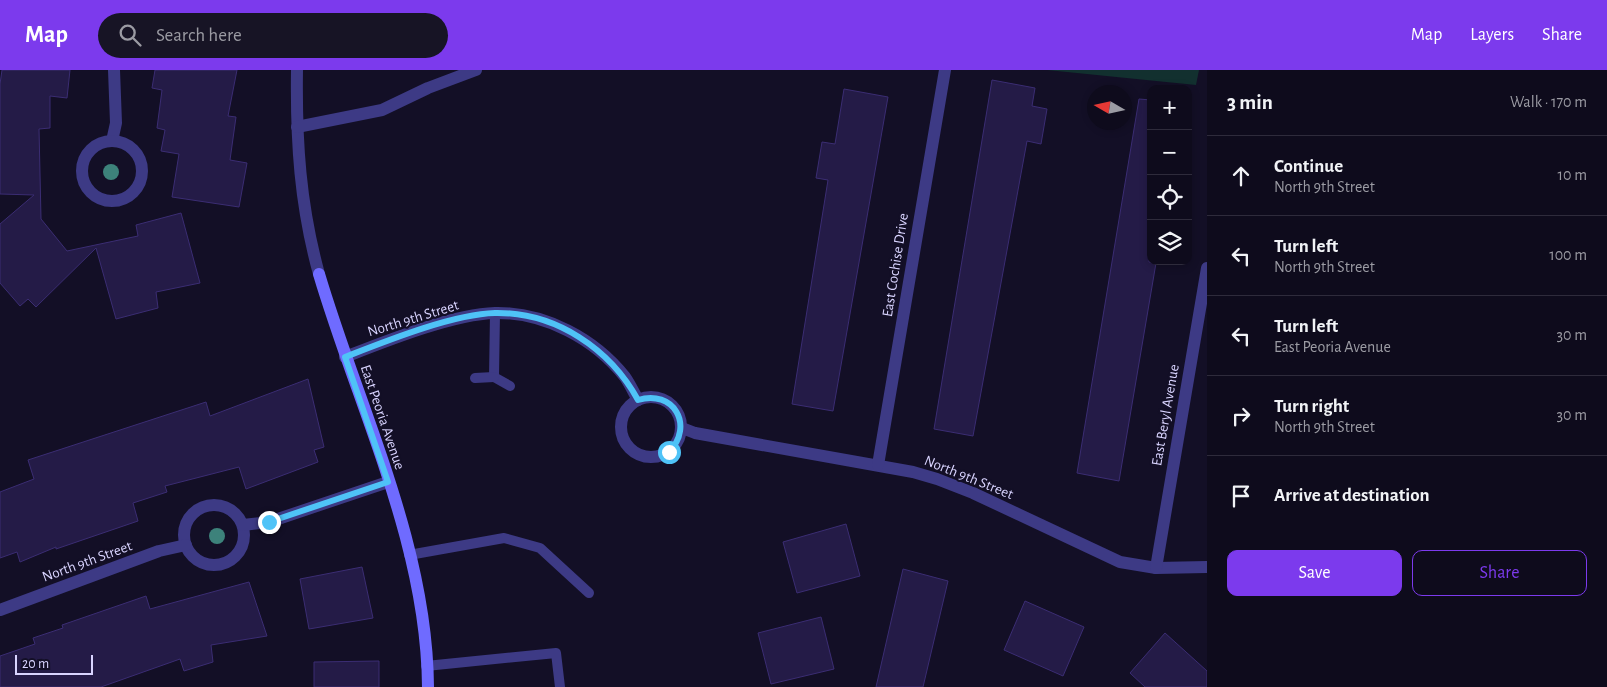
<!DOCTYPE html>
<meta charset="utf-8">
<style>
:root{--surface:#0e0b1c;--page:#171425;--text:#f1f3f6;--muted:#9b9ba3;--line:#2e2b3b;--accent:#7c3aed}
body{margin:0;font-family:"Alegreya Sans",sans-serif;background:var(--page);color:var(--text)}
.controls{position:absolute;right:15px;top:15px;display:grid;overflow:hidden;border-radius:10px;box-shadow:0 2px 8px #0003}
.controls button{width:45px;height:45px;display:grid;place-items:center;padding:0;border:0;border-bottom:1px solid var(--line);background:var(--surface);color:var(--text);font:25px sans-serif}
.compass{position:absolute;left:1087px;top:15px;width:45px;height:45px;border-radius:50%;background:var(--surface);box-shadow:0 2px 8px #0003;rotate:279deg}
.scale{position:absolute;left:15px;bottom:12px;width:78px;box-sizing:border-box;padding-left:5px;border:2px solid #d9d4ff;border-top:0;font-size:14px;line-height:18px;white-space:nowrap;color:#d9d4ff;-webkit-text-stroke:4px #130f26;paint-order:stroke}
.stop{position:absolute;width:15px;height:15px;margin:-11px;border:4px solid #4fc3f7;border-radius:50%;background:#fff}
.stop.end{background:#4fc3f7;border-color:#fff;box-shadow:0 1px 5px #0008}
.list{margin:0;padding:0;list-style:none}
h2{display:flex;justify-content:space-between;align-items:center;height:65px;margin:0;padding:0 20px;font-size:21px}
h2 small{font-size:16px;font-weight:400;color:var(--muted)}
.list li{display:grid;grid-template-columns:32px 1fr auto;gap:15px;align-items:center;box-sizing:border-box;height:80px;padding:0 20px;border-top:1px solid var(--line)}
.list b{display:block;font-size:19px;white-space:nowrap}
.list p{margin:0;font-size:16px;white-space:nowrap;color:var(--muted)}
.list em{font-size:16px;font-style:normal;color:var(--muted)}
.actions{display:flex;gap:10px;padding:15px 20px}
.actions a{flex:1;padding:11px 0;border:1px solid var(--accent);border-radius:10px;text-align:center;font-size:18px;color:var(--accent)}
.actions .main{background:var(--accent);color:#fff}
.icon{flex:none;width:28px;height:28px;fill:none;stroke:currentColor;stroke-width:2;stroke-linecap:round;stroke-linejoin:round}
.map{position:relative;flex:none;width:1207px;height:617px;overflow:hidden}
header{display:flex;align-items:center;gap:30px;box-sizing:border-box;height:70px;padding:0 25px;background:var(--accent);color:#fff}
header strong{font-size:24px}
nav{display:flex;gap:28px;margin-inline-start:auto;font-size:18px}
.search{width:350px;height:45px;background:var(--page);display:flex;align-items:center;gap:12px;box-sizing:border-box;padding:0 18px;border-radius:28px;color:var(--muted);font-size:19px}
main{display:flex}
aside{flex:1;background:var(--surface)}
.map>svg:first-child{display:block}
.green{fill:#12302f}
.building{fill:#241b47;stroke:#3b2d73}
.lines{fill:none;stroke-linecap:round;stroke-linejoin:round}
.lane{stroke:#3d3a85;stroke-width:10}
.street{stroke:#3d3a85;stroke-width:12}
.secondary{stroke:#6f6bff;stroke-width:12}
.tree{fill:#3d827b}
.route{stroke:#4fc3f7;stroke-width:6}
.labels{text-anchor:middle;stroke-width:4.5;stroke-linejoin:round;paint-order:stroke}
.street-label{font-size:15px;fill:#d9d4ff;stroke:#130f26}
</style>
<header>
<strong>Map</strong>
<div class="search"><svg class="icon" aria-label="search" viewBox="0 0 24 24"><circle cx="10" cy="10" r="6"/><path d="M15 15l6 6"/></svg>Search here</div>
<nav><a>Map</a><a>Layers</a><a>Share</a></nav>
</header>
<main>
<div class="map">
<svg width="1207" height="617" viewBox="0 0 1207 617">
<rect width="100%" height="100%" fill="#130f26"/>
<path class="green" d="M1047,0H1199L1196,15Z"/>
<g class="building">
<path d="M2,0H70L67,28L50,26V58L39,59L41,149L67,181L138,166L136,155L181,143L200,213L156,222L158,238L116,249L96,178L36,237L28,229L20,236L0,213V154L34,125L0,124V14Z"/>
<path d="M155,0H237L228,46L236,47L230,90L247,93L239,137L172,127L179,84L161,81L165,60L157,58L162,20L152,18Z"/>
<path d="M992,10L1035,18L1032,36L1047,39L1041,74L1027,71L973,366L934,359Z"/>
<path d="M844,19L888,27L833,341L792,334L828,110L816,108L822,72L835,74Z"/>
<path d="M1139,29L1151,30V179L1149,192L1156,193L1119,411L1077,403Z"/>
<path d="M308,309L324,377L314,380L318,392L246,419L239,397L165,416L167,422L133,433L138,451L56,479V477L20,492L17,482L0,488V422L34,409L28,390L206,332L210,346Z"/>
<path d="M846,454L860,506L797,523L783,472Z"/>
<path d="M362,497L373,548L309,559L300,509Z"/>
<path d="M903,499L948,511L923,617H876Z"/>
<path d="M249,512L267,566L211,575L213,592L184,601L180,589L101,617H0V586L35,574L33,568L63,558L62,555L146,526L150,539Z"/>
<path d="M1025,531L1084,557L1063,606L1004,580Z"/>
<path d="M821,547L834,599L771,614L758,563Z"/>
<path d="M1165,563L1207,601V617H1145L1130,603Z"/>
<path d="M379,591V617H314V592Z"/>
</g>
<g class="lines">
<g class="lane">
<path d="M495,243L494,307L510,316"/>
<path d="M475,308L494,307"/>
<path d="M409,485L504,468L540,478L589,523"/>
<path d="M426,596L556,583L560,617"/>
</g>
<g class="street">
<path d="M297,0C296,72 300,135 319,204"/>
<path d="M297,57L382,40L428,18L476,0"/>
<path d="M112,71L116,53L114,0"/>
<circle cx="112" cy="101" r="30"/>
<path d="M345,287C386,271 453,244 495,243C545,242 595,269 625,307C630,314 634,323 638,330"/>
<circle cx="651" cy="357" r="30"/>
<path d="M682,358L695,363L913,402L937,409L973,423L1120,492L1156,498L1207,497"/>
<path d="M878,395L945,0"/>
<circle cx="214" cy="465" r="30"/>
<path d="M243,455L269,452L388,412"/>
<path d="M1156,498L1207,198"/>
<path d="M0,540L159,481L186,475"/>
</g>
<path class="secondary" d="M319,204C359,339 427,474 428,617"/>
</g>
<g class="tree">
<circle cx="111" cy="102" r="8"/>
<circle cx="217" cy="466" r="8"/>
</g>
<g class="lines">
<path class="route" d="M269,452L388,412L345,287C386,271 453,244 495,243C556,242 610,279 638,330C673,319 695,355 669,382"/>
</g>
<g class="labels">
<g class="street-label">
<text transform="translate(895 195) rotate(-81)" y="5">East Cochise Drive</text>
<text transform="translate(413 248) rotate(-17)" y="5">North 9th Street</text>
<text transform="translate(1165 345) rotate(-80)" y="5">East Beryl Avenue</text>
<text transform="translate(383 347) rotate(71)" y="5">East Peoria Avenue</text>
<text transform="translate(969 407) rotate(22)" y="5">North 9th Street</text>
<text transform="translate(87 491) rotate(-20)" y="5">North 9th Street</text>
</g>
</g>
</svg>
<div class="controls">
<button>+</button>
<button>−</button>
<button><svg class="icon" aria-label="locate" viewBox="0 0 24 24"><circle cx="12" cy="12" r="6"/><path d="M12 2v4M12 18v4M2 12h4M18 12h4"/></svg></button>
<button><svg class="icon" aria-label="layers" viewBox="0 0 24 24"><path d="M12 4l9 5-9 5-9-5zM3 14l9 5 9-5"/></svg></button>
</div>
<svg class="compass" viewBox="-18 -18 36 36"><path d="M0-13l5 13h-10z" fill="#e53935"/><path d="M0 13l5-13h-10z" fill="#9b9ba3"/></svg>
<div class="scale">20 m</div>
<div class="stop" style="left:669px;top:382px"></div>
<div class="stop end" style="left:269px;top:452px"></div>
</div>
<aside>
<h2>3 min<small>Walk · 170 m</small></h2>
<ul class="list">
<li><svg class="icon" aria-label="ahead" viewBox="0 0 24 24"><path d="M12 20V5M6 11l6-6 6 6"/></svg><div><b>Continue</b><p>North 9th Street</p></div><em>10 m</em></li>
<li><svg class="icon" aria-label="left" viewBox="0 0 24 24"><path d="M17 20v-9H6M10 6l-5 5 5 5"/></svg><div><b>Turn left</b><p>North 9th Street</p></div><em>100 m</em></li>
<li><svg class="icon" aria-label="left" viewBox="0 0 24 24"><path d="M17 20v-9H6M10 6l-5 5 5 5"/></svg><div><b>Turn left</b><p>East Peoria Avenue</p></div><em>30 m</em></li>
<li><svg class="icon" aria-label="right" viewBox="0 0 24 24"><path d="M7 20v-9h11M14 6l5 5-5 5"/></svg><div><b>Turn right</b><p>North 9th Street</p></div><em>30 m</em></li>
<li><svg class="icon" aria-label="arrive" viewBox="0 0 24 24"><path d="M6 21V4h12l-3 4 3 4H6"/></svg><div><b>Arrive at destination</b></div></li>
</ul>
<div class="actions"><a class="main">Save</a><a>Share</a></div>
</aside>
</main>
